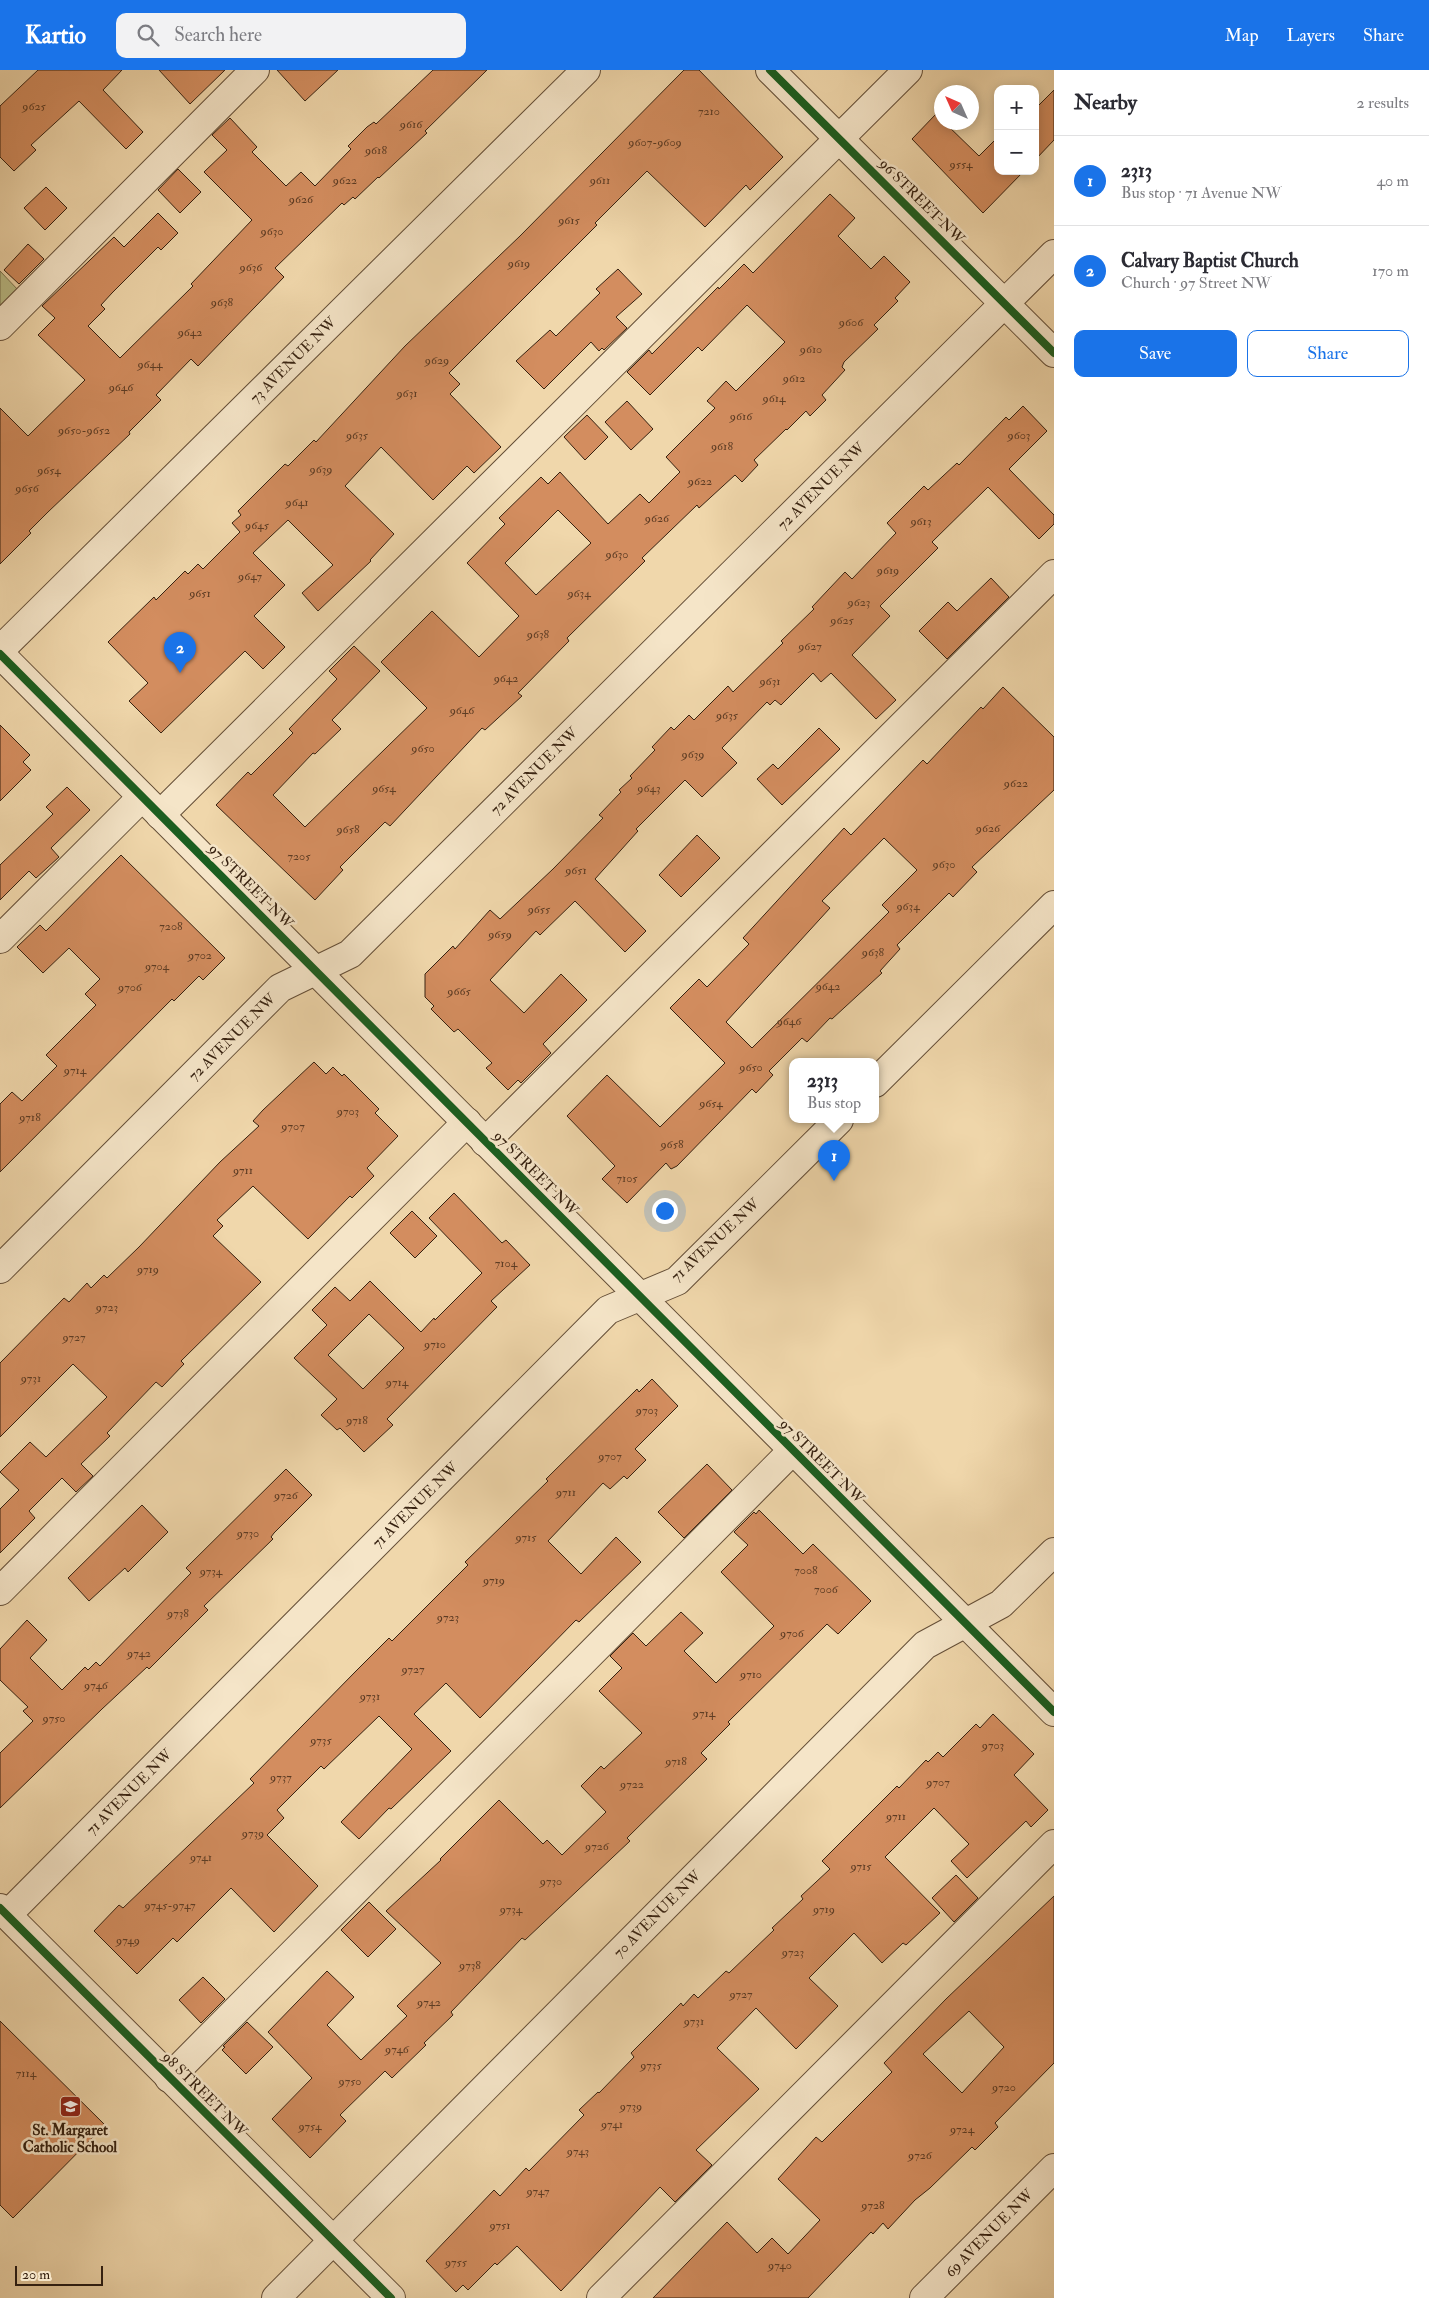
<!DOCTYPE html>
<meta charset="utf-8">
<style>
:root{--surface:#fff;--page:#f2f2f3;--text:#2b2b33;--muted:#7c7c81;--line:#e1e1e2;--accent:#1a73e8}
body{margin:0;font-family:"IM FELL Double Pica",serif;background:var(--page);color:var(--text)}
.controls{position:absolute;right:15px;top:15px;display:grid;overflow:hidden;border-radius:10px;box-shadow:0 2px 12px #0003}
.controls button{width:45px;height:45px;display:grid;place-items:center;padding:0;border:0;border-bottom:1px solid var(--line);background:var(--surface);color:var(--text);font:25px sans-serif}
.compass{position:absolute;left:934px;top:15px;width:45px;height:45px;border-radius:50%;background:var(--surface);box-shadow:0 2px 12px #0003;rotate:315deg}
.scale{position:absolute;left:15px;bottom:12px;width:88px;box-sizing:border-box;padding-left:5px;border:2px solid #362110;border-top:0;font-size:14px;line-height:18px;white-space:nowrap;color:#362110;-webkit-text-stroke:4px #f5e5c8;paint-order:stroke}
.you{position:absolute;left:664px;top:1140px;width:18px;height:18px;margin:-12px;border:4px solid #fff;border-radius:50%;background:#1a73e8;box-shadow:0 0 0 8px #1a73e833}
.badge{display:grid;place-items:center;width:32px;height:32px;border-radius:50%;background:var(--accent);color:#fff;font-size:16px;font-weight:700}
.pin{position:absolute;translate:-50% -41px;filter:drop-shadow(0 1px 2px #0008)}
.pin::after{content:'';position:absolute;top:26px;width:18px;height:15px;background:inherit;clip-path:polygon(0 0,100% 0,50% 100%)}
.popup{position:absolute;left:789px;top:988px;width:90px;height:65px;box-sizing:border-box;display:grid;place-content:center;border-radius:10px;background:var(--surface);filter:drop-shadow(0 1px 4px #0005);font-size:16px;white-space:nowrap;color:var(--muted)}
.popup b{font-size:19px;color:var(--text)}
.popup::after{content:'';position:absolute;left:50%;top:100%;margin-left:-10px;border:10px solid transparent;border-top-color:var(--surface)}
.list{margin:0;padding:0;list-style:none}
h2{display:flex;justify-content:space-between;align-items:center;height:65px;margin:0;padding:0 20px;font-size:21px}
h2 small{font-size:16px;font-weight:400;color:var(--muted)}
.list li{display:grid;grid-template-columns:32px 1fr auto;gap:15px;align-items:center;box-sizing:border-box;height:90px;padding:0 20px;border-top:1px solid var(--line)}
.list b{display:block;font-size:19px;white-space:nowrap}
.list p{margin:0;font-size:16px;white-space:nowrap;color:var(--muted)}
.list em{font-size:16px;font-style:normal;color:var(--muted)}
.actions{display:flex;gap:10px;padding:15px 20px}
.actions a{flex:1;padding:11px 0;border:1px solid var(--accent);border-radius:10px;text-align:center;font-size:18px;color:var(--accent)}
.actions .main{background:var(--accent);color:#fff}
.icon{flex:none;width:28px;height:28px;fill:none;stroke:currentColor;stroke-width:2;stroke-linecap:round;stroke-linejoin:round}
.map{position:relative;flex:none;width:1054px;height:2228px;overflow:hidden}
header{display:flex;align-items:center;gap:30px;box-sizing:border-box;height:70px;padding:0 25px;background:var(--accent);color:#fff}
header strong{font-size:24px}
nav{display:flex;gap:28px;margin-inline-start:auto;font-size:18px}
.search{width:350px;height:45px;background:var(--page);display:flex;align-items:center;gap:12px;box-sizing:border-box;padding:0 18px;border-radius:10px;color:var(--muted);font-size:19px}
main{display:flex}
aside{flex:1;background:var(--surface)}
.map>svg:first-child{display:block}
.green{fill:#bbbe88;stroke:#78704c}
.building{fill:#d38d5f;stroke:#362110;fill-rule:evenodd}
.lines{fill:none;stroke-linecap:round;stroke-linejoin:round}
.minor-casing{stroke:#644e37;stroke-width:30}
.minor{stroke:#f5e5c8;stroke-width:28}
.cycleway-casing{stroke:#f5e5c8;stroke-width:11}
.cycleway{stroke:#1b5e20;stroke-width:8}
.labels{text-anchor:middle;stroke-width:5;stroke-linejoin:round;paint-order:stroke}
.number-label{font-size:12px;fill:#5d3c24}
.street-label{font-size:15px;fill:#362110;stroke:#f5e5c8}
.poi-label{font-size:15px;font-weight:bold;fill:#362110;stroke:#f5e5c8}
</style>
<header>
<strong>Kartio</strong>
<div class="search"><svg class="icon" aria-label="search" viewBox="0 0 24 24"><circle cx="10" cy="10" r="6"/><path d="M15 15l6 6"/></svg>Search here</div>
<nav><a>Map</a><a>Layers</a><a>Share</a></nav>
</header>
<main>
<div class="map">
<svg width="1054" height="2228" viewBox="0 0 1054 2228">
<rect width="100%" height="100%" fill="#f0d7ab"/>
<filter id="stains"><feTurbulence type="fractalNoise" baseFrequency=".004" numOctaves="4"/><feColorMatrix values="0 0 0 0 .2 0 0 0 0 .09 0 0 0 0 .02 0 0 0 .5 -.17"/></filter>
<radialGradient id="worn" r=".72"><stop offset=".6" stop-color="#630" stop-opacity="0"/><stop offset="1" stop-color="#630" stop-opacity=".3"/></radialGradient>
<path class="green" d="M0,201L19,221L0,240Z"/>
<g class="building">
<path d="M38,0H122L103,20L143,62L126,79L79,31L31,75L36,80L14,101L0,87V36Z"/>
<path d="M159,0H225L190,34Z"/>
<path d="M277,0H338L305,31Z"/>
<path d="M433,0H487L425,61L427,63L379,108L378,107L355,129L353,127L344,135L342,133L275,198L284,207L198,296L191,289L156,325L161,330L129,362L130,364L48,442L29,461L31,463L0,494V338L28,366L85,310L38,265L55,248L42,236L114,167L124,177L158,143L178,163L161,180L158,177L112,223L101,235L105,239L88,256L120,288L193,216L191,214L252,150L204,102L227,80L212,65L230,48L257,77L252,82L286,116L301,102L315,116L351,79L348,76L367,57L374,52L376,54Z"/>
<path d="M684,0H699L783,87L750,120L746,115L705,157L647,101L595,153L597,155L449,303L460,314L450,324L501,377L474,403L467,396L433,430L381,377L345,416L394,464L370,490L371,491L318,541L302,523L333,495L288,450L253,483L285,515L254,546L285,577L263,599L245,581L161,663L129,631L148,613L108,572L154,527L156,530L185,501L188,504L198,494L203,499L240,462L232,453L241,445L238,441L285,394L288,396L314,370L316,372L405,276L520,166Z"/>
<path d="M1054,20V70L1035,90V39Z"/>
<path d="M936,44L942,52H944L979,86L998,67V101H1024L983,143L912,69Z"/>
<path d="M178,99L201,122L180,143L158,120Z"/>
<path d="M46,117L67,138L45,160L24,138Z"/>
<path d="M830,124L855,148L838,166L871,199L884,186L910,212L895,228L898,231L874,255L878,259L844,292L842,297L845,300L822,325L826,330L810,346L806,341L787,360L786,359L754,390L758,395L742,412L735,405L699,438L697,435L642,488L645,491L567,568L569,571L518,623L522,626L485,660L482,658L390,756L385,752L340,797L343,800L315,830L216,735L248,702L251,705L293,663L289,659L337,609L329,601L354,576L380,601L332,650L341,659L315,684L313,683L273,725L305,757L427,638L381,592L432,541L479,587L519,546L467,493L505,454L499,448L541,407L548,414L560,402L608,454L640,424L649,433L680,402L666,387L715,338L707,331L726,311L736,321L785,272L747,235L702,281L698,277L650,325L627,302L649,280L652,284L718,217L719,219L744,194L753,203ZM558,440L591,473L536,525L505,493Z"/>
<path d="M28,174L44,189L19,214L4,200Z"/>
<path d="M618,199L642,224L616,247L627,258L604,280L602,278L599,281L591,272L544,319L516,291L550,260L556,266L600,223L596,219Z"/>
<path d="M627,331L653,359L631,380L605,352Z"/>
<path d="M1023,336L1047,361L1009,399L1054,445V454L1039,469L988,417L932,472L938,478L880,536L890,546L852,585L896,630L876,649L831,603L821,612L813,603L781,635L775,630L770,635L767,632L722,678L737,693L702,727L685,710L636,759L638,761L595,809L646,861L625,882L575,831L540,865L536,861L490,910L524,943L561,904L587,930L543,974L551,983L521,1013L518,1010L508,1020L486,998L492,993L458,959L454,962L431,939L434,936L425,927V904L453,876L455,879L490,840L500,849L553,799L603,748L599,745L621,722L619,720L632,708L630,706L655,680L652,677L671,657L674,660L689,645L694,650L728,616L733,622L783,573L781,571L814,539L812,537L845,502L852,509L896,463L887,453L924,416L928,420L957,393L959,395L1006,347L1009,350Z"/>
<path d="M587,345L608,367L585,390L564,367Z"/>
<path d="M991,508L1009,527L947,589L919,561L948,532L957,541Z"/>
<path d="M1003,617L1054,667V720L972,797L977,802L953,827L949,823L897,875L900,879L880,901L882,903L832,949L830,948L807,972L802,968L769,1001L773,1005L756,1023L752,1019L677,1096L671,1099L666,1093L627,1133L602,1109L615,1096L567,1046L607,1005L660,1057L725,993L670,938L699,909L707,917L749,874L743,868L844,758L851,765L923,690L927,694L981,637L983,639ZM884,768L917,800L882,835L889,842L752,978L726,952L830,838L822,831Z"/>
<path d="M0,655L30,685L23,692L31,700L0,731Z"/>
<path d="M819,658L840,679L782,735L757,709L773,694L778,699Z"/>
<path d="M67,717L90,740L51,778L59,787L36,808L29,801L0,830V795L53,744L46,737Z"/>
<path d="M697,765L720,788L681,827L659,805Z"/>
<path d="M121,785L225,888L203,910L199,906L174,931L172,929L0,1102V1034L12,1022L22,1031L57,996L46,985L96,935L85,924L100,909L69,878L43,903L17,877L40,855L46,861Z"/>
<path d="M314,992L326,1004L333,997L342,1006L344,1004L379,1039L375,1043L398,1066L367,1098L374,1106L352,1128L350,1126L308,1169L253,1116L217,1150L223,1156L213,1166L261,1212L181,1291L184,1294L162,1317L156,1312L107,1363L110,1366L81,1394L93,1406L76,1422L62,1408L29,1441L35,1448L0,1483V1439L19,1420L0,1402L30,1372L46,1387L107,1327L73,1294L0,1367V1293L64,1228L69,1232L87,1213L91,1218L104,1205L107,1208L139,1177L220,1092L259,1056L253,1051L263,1040Z"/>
<path d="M454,1123L502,1173L506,1170L530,1195L491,1231L497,1237L387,1349L393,1355L364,1382L340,1358L337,1360L321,1345L337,1329L294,1288L327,1255L312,1240L335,1217L350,1231L370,1211L421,1262L434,1248L435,1250L482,1203L429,1148ZM369,1244L404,1278L363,1319L328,1285Z"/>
<path d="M412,1141L437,1166L415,1188L390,1163Z"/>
<path d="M652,1309L678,1336L635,1379L646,1390L627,1409L624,1406L610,1419L603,1413L548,1471L581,1504L616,1467L641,1492L579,1552L576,1550L480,1648L446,1613L414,1644L451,1681L391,1739L389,1738L359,1769L341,1752L412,1679L379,1646L324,1699L321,1696L277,1740L284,1748L267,1765L318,1816L274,1862L231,1818L177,1872L173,1868L137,1904L94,1861L119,1835L123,1838L254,1713L250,1709L356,1601L389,1568L392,1571L468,1495L465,1492L548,1411L546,1409L637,1319L639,1322Z"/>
<path d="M707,1394L732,1420L684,1468L658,1442Z"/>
<path d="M286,1399L312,1425L274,1463L271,1467L273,1469L204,1536L208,1540L149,1599L147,1597L102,1639L0,1738V1683L33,1651L23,1641L28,1637L0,1610V1579L27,1550L47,1570L30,1588L62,1620L85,1597L88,1600L96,1592L100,1596L191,1503L186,1498Z"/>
<path d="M142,1435L168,1462L128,1502L125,1498L89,1531L68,1508Z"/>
<path d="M759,1440L803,1484L813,1474L871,1531L838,1564L827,1554L728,1652L730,1654L701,1683L707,1689L627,1768L630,1771L525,1870L522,1868L451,1942L453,1945L424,1973L426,1975L392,2008L385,2001L340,2045L346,2051L310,2088L272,2049L312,2008L268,1962L327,1901L354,1927L327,1955L361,1990L407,1946L397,1936L441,1893L386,1841L441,1790L440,1789L499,1730L543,1774L547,1770L562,1785L606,1742L581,1716L601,1696L604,1699L642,1663L599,1621L622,1598L610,1586L633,1563L646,1576L681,1542L703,1563L684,1581L716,1613L774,1556L721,1502L748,1475L734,1462L754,1442L756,1444Z"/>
<path d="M993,1644L1034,1684L1014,1705L1048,1740L1031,1757L1026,1751L967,1808L951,1791L969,1774L934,1738L885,1787L940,1843L906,1875L903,1873L882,1893L854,1863L809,1908L838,1936L796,1979L756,1938L717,1978L759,2019L696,2080L712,2095L675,2132L660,2117L561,2221L517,2176L497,2195L495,2193L468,2220L463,2215L456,2222L426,2191L494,2120L500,2126L526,2098L529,2101L584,2045L579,2040L598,2022L599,2023L634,1987L631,1983L681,1933L683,1936L694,1924L698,1928L726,1901L729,1903L774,1860L772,1858L803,1829L801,1826L830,1799L822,1791L897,1716L899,1718L926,1690L928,1692L938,1682L943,1687L976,1654L980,1658Z"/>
<path d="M956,1805L978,1828L954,1852L932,1828Z"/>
<path d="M1054,1826V1993L995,2053L998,2057L975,2080L972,2077L930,2118L915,2130L888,2159L883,2153L873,2164L871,2162L808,2228H653L727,2152L757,2183L772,2168L788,2184L820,2150L778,2109L816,2067L822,2072L892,2002L884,1993L946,1929ZM969,1941L1004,1977L962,2023L923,1984Z"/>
<path d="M369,1832L396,1859L368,1887L341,1860Z"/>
<path d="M203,1907L225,1929L201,1953L179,1930Z"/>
<path d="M0,1951L105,2055L13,2148L0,2135Z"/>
<path d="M247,1952L273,1977L246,2004L222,1980L225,1977L223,1976Z"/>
</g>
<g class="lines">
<defs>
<g id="minor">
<path d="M770,0L1054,283"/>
<path d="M0,256L255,0"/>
<path d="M0,580L586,0"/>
<path d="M0,584L1054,1642"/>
<path d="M160,745L908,0"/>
<path d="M0,869L142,727"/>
<path d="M875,1013L1054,835"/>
<path d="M485,1072L1054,504"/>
<path d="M0,1199L280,918L350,884L1054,184"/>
<path d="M0,1521L467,1052"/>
<path d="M0,1838L391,2228"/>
<path d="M7,1845L608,1240L677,1211L839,1050"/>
<path d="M169,2008L792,1381"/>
<path d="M276,2228L925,1575L1001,1534L1054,1482"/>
<path d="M601,2228L1054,1774"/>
<path d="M924,2228L1054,2098"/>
</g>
</defs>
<use href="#minor" class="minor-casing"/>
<use href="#minor" class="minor"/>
<defs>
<g id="cycleway">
<path d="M770,0L1054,283"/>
<path d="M0,584L1054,1642"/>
<path d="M0,1838L391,2228"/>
</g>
</defs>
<use href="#cycleway" class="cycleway-casing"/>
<use href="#cycleway" class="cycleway"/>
</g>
<defs>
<symbol id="school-square" viewBox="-11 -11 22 22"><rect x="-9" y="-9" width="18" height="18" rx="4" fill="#8f2418" stroke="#f5e5c8"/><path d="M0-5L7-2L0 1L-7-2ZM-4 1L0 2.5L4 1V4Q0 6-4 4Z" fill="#fff"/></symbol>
</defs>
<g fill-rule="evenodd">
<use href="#school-square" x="58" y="2024" width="25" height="25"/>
</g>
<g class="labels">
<g class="number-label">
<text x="34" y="40">9625</text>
<text x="709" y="45">7210</text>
<text x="411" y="58">9616</text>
<text x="655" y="76">9607-9609</text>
<text x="376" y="84">9618</text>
<text x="961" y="98">9554</text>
<text x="345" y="114">9622</text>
<text x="600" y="114">9611</text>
<text x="301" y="133">9626</text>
<text x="569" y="154">9615</text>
<text x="272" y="165">9630</text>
<text x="519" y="197">9619</text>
<text x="251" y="201">9636</text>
<text x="222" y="236">9638</text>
<text x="851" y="256">9606</text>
<text x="190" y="266">9642</text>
<text x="811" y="283">9610</text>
<text x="437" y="294">9629</text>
<text x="150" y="298">9644</text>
<text x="794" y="312">9612</text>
<text x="121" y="321">9646</text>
<text x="407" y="327">9631</text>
<text x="774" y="332">9614</text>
<text x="741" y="350">9616</text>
<text x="84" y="364">9650-9652</text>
<text x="357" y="369">9635</text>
<text x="1019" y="369">9603</text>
<text x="722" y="380">9618</text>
<text x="321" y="403">9639</text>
<text x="49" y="404">9654</text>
<text x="700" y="415">9622</text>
<text x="27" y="422">9656</text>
<text x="297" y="436">9641</text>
<text x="657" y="452">9626</text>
<text x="921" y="455">9613</text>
<text x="257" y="459">9645</text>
<text x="617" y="488">9630</text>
<text x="888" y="504">9619</text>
<text x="250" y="510">9647</text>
<text x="200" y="527">9651</text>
<text x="579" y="527">9634</text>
<text x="859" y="536">9623</text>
<text x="842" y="554">9625</text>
<text x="538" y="568">9638</text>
<text x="810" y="580">9627</text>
<text x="506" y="612">9642</text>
<text x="770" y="615">9631</text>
<text x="462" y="644">9646</text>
<text x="727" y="649">9635</text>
<text x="423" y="682">9650</text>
<text x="693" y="688">9639</text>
<text x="1016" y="717">9622</text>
<text x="384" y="722">9654</text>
<text x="649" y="722">9643</text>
<text x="988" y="762">9626</text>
<text x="348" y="763">9658</text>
<text x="299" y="790">7205</text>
<text x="944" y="798">9630</text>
<text x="576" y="804">9651</text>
<text x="908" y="840">9634</text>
<text x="539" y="843">9655</text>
<text x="171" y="860">7208</text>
<text x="500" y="868">9659</text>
<text x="873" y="886">9638</text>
<text x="200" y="889">9702</text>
<text x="157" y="900">9704</text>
<text x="828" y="920">9642</text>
<text x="130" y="921">9706</text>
<text x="459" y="925">9665</text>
<text x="789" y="955">9646</text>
<text x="751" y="1001">9650</text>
<text x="75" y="1004">9714</text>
<text x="711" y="1037">9654</text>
<text x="348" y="1045">9703</text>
<text x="30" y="1051">9718</text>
<text x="293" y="1060">9707</text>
<text x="672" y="1078">9658</text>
<text x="243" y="1104">9711</text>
<text x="627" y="1112">7105</text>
<text x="506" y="1197">7104</text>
<text x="148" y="1203">9719</text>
<text x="107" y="1241">9723</text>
<text x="74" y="1271">9727</text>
<text x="435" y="1278">9710</text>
<text x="31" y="1312">9731</text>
<text x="397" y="1316">9714</text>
<text x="647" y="1344">9703</text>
<text x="357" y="1354">9718</text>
<text x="610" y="1390">9707</text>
<text x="566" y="1426">9711</text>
<text x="286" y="1429">9726</text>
<text x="248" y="1467">9730</text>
<text x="526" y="1471">9715</text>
<text x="806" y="1504">7008</text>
<text x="211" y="1505">9734</text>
<text x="494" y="1514">9719</text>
<text x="826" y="1523">7006</text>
<text x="178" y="1547">9738</text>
<text x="448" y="1551">9723</text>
<text x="792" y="1567">9706</text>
<text x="139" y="1587">9742</text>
<text x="413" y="1603">9727</text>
<text x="751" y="1608">9710</text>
<text x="96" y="1619">9746</text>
<text x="370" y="1630">9731</text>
<text x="704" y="1647">9714</text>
<text x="54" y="1652">9750</text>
<text x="321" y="1674">9735</text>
<text x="993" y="1679">9703</text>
<text x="676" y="1695">9718</text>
<text x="281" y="1711">9737</text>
<text x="938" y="1716">9707</text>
<text x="632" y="1718">9722</text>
<text x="896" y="1750">9711</text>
<text x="253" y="1767">9739</text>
<text x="597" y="1780">9726</text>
<text x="201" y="1791">9741</text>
<text x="861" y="1800">9715</text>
<text x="551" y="1815">9730</text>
<text x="170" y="1839">9745-9747</text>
<text x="511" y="1843">9734</text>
<text x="824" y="1843">9719</text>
<text x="128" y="1874">9749</text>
<text x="793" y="1886">9723</text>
<text x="470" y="1899">9738</text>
<text x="741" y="1928">9727</text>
<text x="429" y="1936">9742</text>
<text x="694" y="1955">9731</text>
<text x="397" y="1983">9746</text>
<text x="651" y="1999">9735</text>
<text x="26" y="2007">7114</text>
<text x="350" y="2015">9750</text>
<text x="1004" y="2021">9720</text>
<text x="631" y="2040">9739</text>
<text x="612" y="2058">9741</text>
<text x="310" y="2060">9754</text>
<text x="962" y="2063">9724</text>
<text x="578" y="2085">9743</text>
<text x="920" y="2089">9726</text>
<text x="538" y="2125">9747</text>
<text x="873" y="2139">9728</text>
<text x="500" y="2159">9751</text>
<text x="456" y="2196">9755</text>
<text x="780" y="2199">9740</text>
</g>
<g class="street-label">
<text transform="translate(922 131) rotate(45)" y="5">96 STREET NW</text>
<text transform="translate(293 290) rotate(-45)" y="5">73 AVENUE NW</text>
<text transform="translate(821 416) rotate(-45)" y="5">72 AVENUE NW</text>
<text transform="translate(534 701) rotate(-45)" y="5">72 AVENUE NW</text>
<text transform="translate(251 816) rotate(45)" y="5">97 STREET NW</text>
<text transform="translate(232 967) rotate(-45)" y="5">72 AVENUE NW</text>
<text transform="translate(536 1103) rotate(45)" y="5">97 STREET NW</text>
<text transform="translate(715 1170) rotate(-43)" y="5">71 AVENUE NW</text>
<text transform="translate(822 1391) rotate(45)" y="5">97 STREET NW</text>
<text transform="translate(415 1435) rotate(-45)" y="5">71 AVENUE NW</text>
<text transform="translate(129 1722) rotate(-45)" y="5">71 AVENUE NW</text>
<text transform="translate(657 1844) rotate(-45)" y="5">70 AVENUE NW</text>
<text transform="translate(205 2024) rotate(45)" y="5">98 STREET NW</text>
<text transform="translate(989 2163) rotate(-45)" y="5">69 AVENUE NW</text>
</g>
<g class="poi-label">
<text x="70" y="2065">St. Margaret<tspan x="70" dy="17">Catholic School</tspan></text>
</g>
</g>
<rect width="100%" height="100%" filter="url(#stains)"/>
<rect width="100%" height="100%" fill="url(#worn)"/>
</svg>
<div class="controls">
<button>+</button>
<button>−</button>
</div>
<svg class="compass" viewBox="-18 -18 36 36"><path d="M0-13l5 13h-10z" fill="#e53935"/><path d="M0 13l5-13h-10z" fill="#7c7c81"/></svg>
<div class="scale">20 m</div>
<div class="you"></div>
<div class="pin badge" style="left:834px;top:1111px">1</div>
<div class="popup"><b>2313</b>Bus stop</div>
<div class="pin badge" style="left:180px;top:603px">2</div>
</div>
<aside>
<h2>Nearby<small>2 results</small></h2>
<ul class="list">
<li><span class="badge">1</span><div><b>2313</b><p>Bus stop · 71 Avenue NW</p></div><em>40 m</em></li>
<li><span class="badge">2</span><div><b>Calvary Baptist Church</b><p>Church · 97 Street NW</p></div><em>170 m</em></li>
</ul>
<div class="actions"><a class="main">Save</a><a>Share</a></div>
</aside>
</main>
